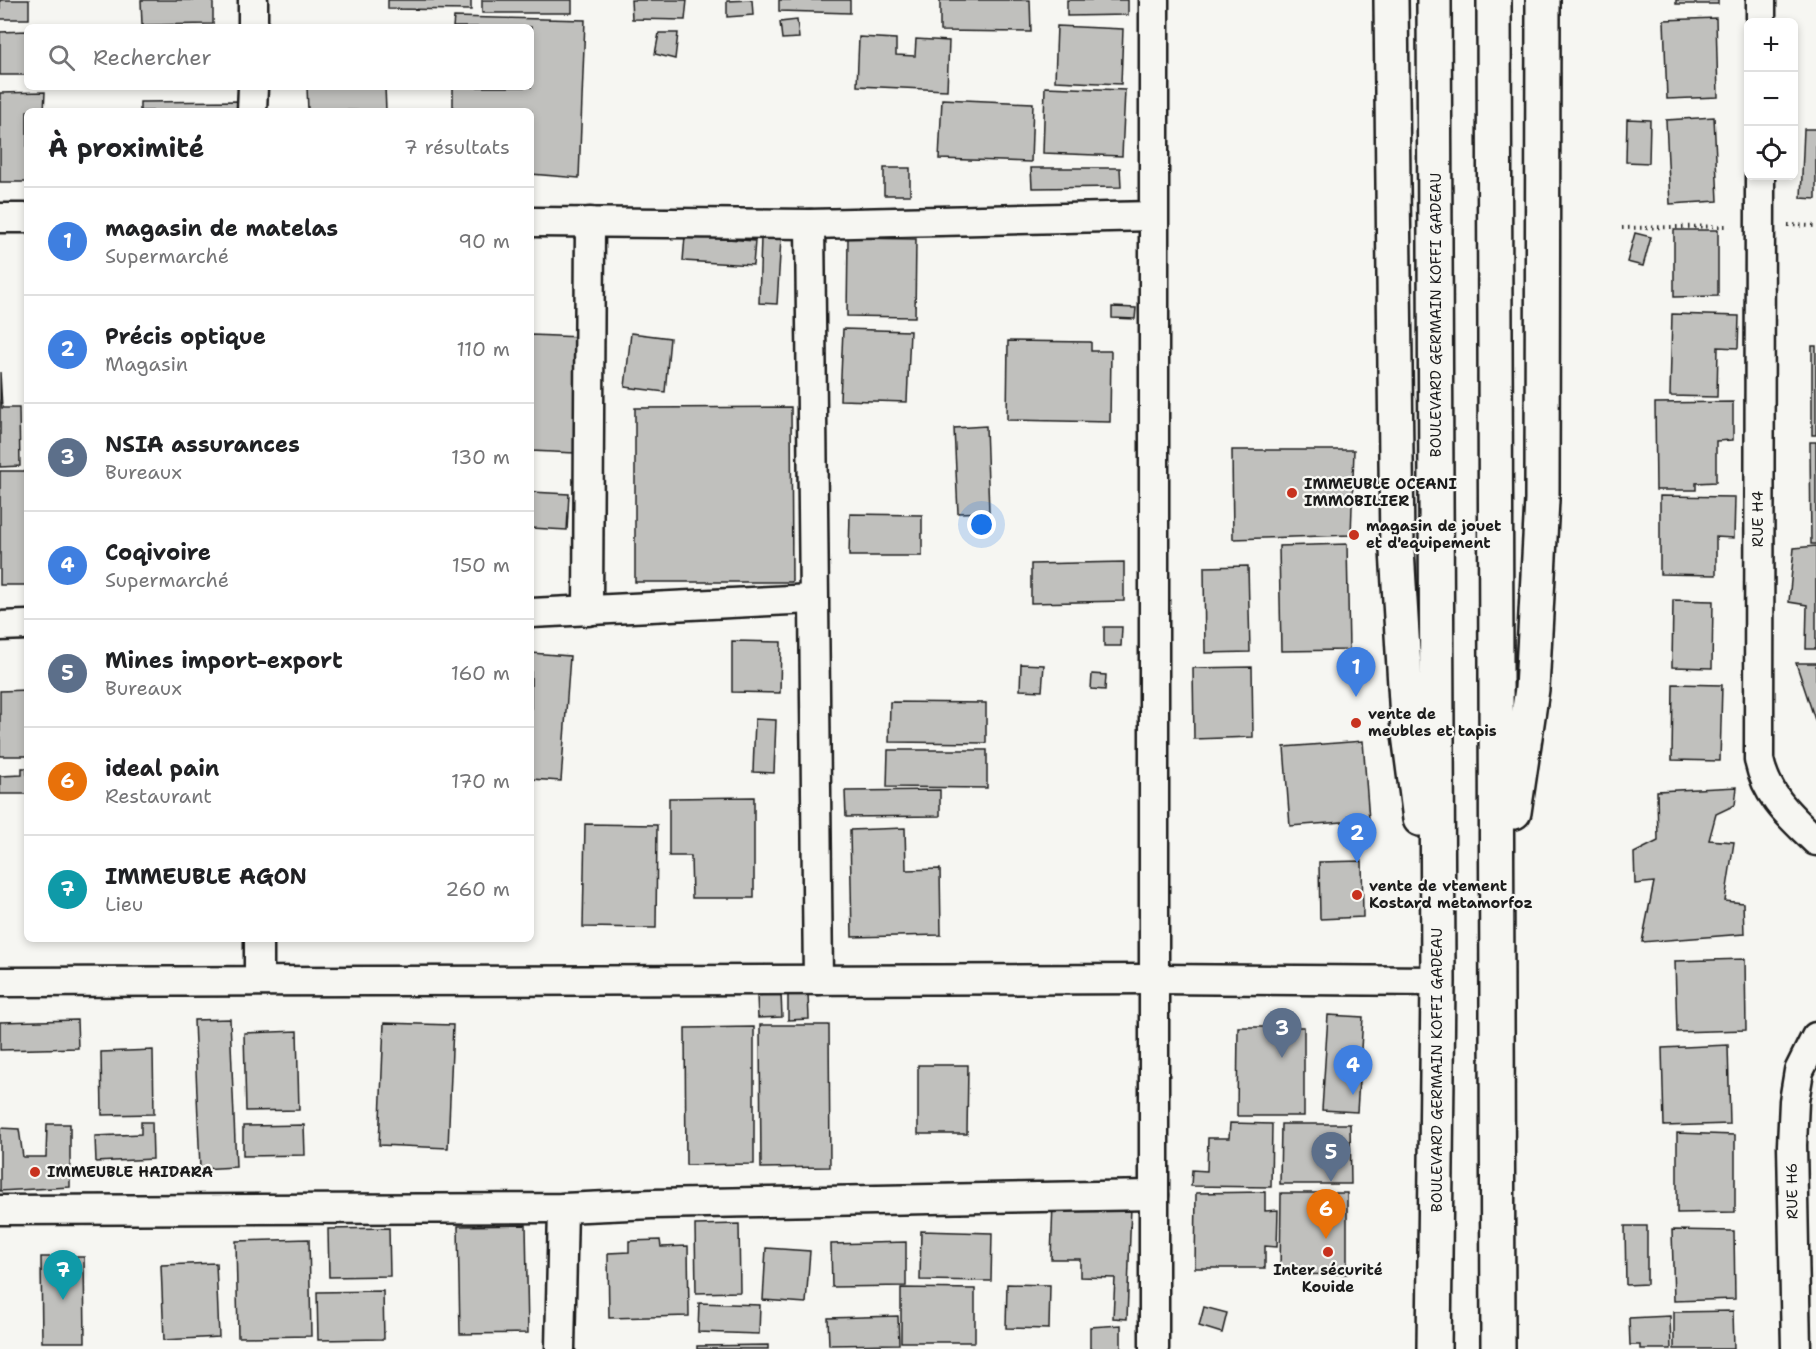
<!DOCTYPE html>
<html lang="fr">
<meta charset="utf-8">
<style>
:root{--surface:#fff;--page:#f6f6f6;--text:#202124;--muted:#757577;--line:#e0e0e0;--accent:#c8321e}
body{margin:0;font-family:"Shantell Sans",sans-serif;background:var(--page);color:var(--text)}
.controls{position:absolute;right:18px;top:18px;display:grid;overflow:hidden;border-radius:9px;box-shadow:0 3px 9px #0003}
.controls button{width:54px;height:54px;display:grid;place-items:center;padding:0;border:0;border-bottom:2px solid var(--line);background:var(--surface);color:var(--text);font:30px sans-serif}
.you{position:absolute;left:982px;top:525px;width:21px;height:21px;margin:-15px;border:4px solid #fff;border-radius:50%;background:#1a73e8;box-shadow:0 0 0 9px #1a73e833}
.badge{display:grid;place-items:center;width:39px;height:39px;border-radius:50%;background:var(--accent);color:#fff;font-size:20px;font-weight:700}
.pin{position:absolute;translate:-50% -50px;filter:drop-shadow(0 2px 3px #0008)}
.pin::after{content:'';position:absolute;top:32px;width:21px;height:18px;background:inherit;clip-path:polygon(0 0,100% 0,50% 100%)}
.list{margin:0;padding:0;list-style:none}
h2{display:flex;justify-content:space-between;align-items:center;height:78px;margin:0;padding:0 24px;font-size:26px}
h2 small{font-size:20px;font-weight:400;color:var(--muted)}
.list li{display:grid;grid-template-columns:39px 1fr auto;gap:18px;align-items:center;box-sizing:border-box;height:108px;padding:0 24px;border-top:2px solid var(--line)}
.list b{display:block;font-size:22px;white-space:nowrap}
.list p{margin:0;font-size:20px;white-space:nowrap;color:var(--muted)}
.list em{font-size:20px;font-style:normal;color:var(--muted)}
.icon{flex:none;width:33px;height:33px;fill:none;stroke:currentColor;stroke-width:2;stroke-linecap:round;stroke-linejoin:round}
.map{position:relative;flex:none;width:1816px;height:1349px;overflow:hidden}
.search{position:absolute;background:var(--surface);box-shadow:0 3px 9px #0003;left:24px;top:24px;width:510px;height:66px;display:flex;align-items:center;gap:15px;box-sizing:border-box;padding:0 21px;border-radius:9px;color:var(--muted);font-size:22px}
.panel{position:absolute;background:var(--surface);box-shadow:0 3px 9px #0003;left:24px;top:108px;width:510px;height:834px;border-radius:9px}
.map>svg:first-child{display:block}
.building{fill:#c0c0bd;stroke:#1c1c1c;stroke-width:1.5}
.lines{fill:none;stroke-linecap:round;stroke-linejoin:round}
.minor-casing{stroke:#1c1c1c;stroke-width:33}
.secondary-casing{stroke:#1c1c1c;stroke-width:38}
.path{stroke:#1c1c1c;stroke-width:4;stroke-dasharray:1.5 4.5;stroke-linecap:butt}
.minor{stroke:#f6f6f2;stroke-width:28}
.secondary{stroke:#f6f6f2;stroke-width:33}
.poi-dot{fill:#c8321e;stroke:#f6f6f2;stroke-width:2}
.labels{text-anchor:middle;stroke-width:4.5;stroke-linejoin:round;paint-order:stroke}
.street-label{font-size:15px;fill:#1c1c1c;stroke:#f6f6f2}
.poi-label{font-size:15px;font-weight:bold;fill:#1c1c1c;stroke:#f6f6f2;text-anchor:start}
</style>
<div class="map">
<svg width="1816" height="1349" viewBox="0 0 1816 1349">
<rect width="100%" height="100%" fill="#f6f6f2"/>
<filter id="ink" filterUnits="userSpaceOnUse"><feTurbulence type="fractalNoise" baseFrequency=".0167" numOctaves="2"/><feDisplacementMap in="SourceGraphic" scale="12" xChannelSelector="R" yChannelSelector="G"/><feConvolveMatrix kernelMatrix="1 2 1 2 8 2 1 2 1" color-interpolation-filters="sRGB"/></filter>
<g filter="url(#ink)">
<g class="building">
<rect x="0" y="0" width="29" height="19"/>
<path d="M141,0H213V24L142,25Z"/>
<path d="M388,0H471V10L388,9Z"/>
<rect x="482" y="0" width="90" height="13"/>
<path d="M631,0H687L685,20L632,19Z"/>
<path d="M752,0L753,15L727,17V1Z"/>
<path d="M779,0H850V13L779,11Z"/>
<path d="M940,0H1030L1031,32L940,31Z"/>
<path d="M1067,0H1128V15L1067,16Z"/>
<rect x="1676" y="0" width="42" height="4"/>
<path d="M454,17L585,20L579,178L531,174V111H453V87H531V27H453Z"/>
<path d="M1716,18L1718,97L1667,99L1664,20Z"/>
<path d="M797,20L799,38L782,39L780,22Z"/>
<path d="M1057,26L1123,29L1121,84L1055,81Z"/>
<path d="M27,31V75H0V32Z"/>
<path d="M659,33H678L675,59L655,54Z"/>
<path d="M859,37L896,39V55L915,56L916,39L949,41L947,90L857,86Z"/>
<path d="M307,87H385L386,111L308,110Z"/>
<path d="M1045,87L1125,90L1122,156L1043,153Z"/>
<path d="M45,92L44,111H27V182H0V93Z"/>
<path d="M942,99L1033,103L1031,162L939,159Z"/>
<path d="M240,101V111H140V102Z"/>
<path d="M1714,117L1718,201L1670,204L1666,120Z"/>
<path d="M1627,119L1650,120L1649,163L1626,162Z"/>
<path d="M1804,129H1816V199L1801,198Z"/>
<rect x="884" y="168" width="26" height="27"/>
<path d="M1031,168H1120L1121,187L1032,188Z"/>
<path d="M1674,230H1718V296L1674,297Z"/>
<path d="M1635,233L1651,237L1643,266L1627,262Z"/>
<path d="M685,236L755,241L753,265L683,261Z"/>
<path d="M761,237L781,238L777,304L759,303Z"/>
<path d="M848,238L916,239L915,317L847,316Z"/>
<path d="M1112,307L1136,308L1135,319L1112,318Z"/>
<path d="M1672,314L1739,316L1738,348L1718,347L1717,397L1670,396Z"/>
<path d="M843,329L910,331L907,402L840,400Z"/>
<path d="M631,333L670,338L665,392L625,387Z"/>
<path d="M531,335L581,337L575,453L531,451Z"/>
<path d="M1008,341L1091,342V351H1111L1110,422L1007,420Z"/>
<rect x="1812" y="346" width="4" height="89"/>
<path d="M0,372L2,408H19L20,466L0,467Z"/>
<path d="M1733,402V440L1716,441V482L1696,483V490H1656L1655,403Z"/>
<path d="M791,407L792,582H635V408Z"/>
<path d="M986,426L989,512L958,513L954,428Z"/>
<path d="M1810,442H1816V544H1811Z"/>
<path d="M1232,450H1354L1351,535L1233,539Z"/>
<rect x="0" y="471" width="27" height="114"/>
<path d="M531,492L569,494L567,530L531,528Z"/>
<path d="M1660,496L1735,497L1734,538L1716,537V575L1660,574Z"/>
<path d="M850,514L922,515V556H849Z"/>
<path d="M1347,544L1349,650L1281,651L1279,546Z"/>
<path d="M1816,546V649H1806L1807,605L1789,602L1794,548Z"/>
<path d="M1124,562V601L1031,603V564Z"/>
<path d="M1248,566L1250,652L1205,653L1204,567Z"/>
<path d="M1673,600L1713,601L1712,668L1672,667Z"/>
<path d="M1104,627H1122L1121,646H1104Z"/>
<path d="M732,641L781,642L780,693L732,692Z"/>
<path d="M531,653L570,656L561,781L531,779Z"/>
<path d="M1796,663H1816V723Z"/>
<path d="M1021,664L1044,665L1042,691L1020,690Z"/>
<path d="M1252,667L1253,737L1194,739L1193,668Z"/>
<path d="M1092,674L1106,675L1105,690L1091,689Z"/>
<path d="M1673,684L1722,685L1720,761L1672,760Z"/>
<path d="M27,690V756H0V691Z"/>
<path d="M890,702L986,703V743L889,742Z"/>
<path d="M755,719L776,720L774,773L753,772Z"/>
<path d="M1363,741L1369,820L1290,826L1284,747Z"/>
<path d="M888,750H987V788L887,787Z"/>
<path d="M22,768H27V794H0V776L22,775Z"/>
<path d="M1737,787L1735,805L1716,814L1709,840L1734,842L1725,901L1743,903L1744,934L1642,942L1654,882L1635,884L1634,853L1658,841L1657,791Z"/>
<path d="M940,790V816L846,817L845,791Z"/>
<path d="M754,797V898H692L691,856H669V798Z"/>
<path d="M585,824L657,825L656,928L583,927Z"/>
<path d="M905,828L906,870L940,869L941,935L852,937L850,830Z"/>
<path d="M1362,861L1363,917L1320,919L1319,862Z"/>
<path d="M1745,959L1746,1030L1677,1032L1675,961Z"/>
<path d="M808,993L809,1019L788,1020V994Z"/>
<path d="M781,994L782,1017L758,1018L757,995Z"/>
<path d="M1328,1015L1363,1017L1357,1112L1322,1110Z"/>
<path d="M230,1019L236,1167L200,1169L194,1020Z"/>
<path d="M77,1020L78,1048L0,1050V1022Z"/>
<path d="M384,1023L453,1025L448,1148L379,1145Z"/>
<path d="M760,1025H829L830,1167L761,1168Z"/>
<path d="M754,1027V1164L686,1165L685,1028Z"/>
<path d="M1238,1027H1304V1116H1237Z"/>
<path d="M297,1031L299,1110L246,1111L244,1033Z"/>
<path d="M1728,1045L1730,1124L1664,1126L1662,1048Z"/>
<path d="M153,1050L154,1114L102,1115L101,1052Z"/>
<path d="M918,1065H968L967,1134H918Z"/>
<path d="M141,1122H152L153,1159L96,1162L95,1136L141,1134Z"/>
<path d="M1230,1123L1272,1124L1271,1187L1191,1186L1192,1170L1207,1171L1208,1138H1229Z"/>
<path d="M47,1124H70V1187L0,1191V1128L19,1129L23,1157H46Z"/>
<path d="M1281,1124H1350L1351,1184H1280Z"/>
<path d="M304,1125L305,1155L243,1156V1126Z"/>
<path d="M1677,1133L1735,1135V1212L1677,1213Z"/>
<path d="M1265,1192V1211L1278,1210L1277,1247L1265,1246V1268H1195L1196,1193Z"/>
<path d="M1281,1193H1347V1274L1280,1275Z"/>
<path d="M1053,1203L1131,1206L1127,1319L1113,1318L1115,1278L1080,1277V1259H1051Z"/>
<path d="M739,1224L740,1292L696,1293L695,1225Z"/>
<path d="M526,1225L528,1333L460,1334L458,1226Z"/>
<path d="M1625,1226H1647V1284L1626,1285Z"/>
<path d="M389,1228L390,1276L329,1277L328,1229Z"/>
<path d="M1672,1230L1734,1231L1735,1299L1674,1301Z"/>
<path d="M921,1231L992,1233L991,1281L920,1280Z"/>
<path d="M309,1239L311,1336L238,1337L236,1241Z"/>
<path d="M660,1240L661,1247L688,1246L689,1316L609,1318L608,1253L629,1252V1241Z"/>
<path d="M906,1242V1286L832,1287L831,1244Z"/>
<path d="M766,1248L810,1251L806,1303L763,1300Z"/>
<path d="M41,1257H84L85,1342H42Z"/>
<path d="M216,1263L219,1337L164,1340L161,1265Z"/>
<path d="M1007,1284L1050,1285L1049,1329L1006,1328Z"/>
<path d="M901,1288L975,1289V1342H901Z"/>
<path d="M383,1291L384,1339L318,1340L317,1292Z"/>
<path d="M699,1303L760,1305L759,1334L698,1332Z"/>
<path d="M1204,1307L1227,1313L1222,1333L1199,1326Z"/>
<path d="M1733,1311L1734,1349H1674V1312Z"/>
<path d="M898,1316L899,1344L829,1345L828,1318Z"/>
<path d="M1670,1316L1671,1349H1640V1345H1630L1629,1318Z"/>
<path d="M1121,1325V1349H1090V1327Z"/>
<path d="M768,1345V1349H697V1346Z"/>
</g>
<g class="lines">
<defs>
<g id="minor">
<path d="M1761,22V0"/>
<path d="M253,27V0"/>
<path d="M252,111L253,87"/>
<path d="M1760,176L1759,760C1767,797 1790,816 1816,841"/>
<path d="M0,218H27"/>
<path d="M531,222L810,224L1153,216"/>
<path d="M810,224L818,980"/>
<path d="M588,611L590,222"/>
<path d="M531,613L812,599"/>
<path d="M0,626L27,625"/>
<path d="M259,939V979"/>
<path d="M0,982L1154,979L1438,981"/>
<path d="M0,1210L563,1208L652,1204L1154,1195"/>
<path d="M560,1349L563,1208"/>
<path d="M1154,1349V0"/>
<path d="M1796,1349L1792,1145L1794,1101L1799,1071L1816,1037"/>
</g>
<g id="secondary">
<path d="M1391,0L1397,550L1407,719L1420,819"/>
<path d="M1434,0L1438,981L1434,1349"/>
<path d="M1494,0L1498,1349"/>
<path d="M1514,812L1532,689L1542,500L1543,0"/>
</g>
</defs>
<use href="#minor" class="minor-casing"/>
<use href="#secondary" class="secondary-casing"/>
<g class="path">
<path d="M1788,225L1816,226"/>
<path d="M1622,228L1730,226"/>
</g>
<use href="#minor" class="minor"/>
<use href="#secondary" class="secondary"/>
</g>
</g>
<g class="poi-dot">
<circle cx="1292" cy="493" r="6"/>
<circle cx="1354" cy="535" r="6"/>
<circle cx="1356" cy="723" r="6"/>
<circle cx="1357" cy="895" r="6"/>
<circle cx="35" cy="1172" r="6"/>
<circle cx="1328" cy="1252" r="6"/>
</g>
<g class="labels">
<g class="street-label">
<text transform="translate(1436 315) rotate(-90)" y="5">BOULEVARD GERMAIN KOFFI GADEAU</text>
<text transform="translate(1758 519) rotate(-90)" y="5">RUE H4</text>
<text transform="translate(1437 1070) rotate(-90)" y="5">BOULEVARD GERMAIN KOFFI GADEAU</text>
<text transform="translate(1792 1191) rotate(-91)" y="5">RUE H6</text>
</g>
<g class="poi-label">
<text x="1304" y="489">IMMEUBLE OCEANI<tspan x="1304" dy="17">IMMOBILIER</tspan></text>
<text x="1366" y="531">magasin de jouet<tspan x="1366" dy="17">et d'equipement</tspan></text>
<text x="1368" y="719">vente de<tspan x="1368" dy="17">meubles et tapis</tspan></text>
<text x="1369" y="891">vente de vtement<tspan x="1369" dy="17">Kostard metamorfoz</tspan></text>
<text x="47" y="1177">IMMEUBLE HAIDARA</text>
<text x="1328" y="1275" text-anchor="middle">Inter sécurité<tspan x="1328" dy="17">Kouide</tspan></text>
</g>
</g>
</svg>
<div class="controls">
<button>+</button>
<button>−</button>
<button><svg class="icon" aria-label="locate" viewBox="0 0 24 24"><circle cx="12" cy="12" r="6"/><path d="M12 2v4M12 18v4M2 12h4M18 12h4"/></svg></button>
</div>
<div class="you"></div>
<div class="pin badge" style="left:1356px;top:697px;background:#3f7fe0">1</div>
<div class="pin badge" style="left:1357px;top:863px;background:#3f7fe0">2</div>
<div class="pin badge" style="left:1282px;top:1058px;background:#5c6f8a">3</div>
<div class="pin badge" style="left:1353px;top:1095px;background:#3f7fe0">4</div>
<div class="pin badge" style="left:1331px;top:1182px;background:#5c6f8a">5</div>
<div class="pin badge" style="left:1326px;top:1239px;background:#e8710a">6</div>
<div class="pin badge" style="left:63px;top:1300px;background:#0f9aa8">7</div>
<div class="search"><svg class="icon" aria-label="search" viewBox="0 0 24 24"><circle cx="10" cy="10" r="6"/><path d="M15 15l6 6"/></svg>Rechercher</div>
<section class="panel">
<h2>À proximité<small>7 résultats</small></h2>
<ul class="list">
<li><span class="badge" style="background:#3f7fe0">1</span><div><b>magasin de matelas</b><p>Supermarché</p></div><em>90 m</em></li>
<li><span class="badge" style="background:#3f7fe0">2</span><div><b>Précis optique</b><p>Magasin</p></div><em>110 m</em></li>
<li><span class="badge" style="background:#5c6f8a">3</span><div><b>NSIA assurances</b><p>Bureaux</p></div><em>130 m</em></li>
<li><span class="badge" style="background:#3f7fe0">4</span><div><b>Coqivoire</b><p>Supermarché</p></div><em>150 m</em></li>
<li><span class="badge" style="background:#5c6f8a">5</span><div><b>Mines import-export</b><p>Bureaux</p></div><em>160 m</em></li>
<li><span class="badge" style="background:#e8710a">6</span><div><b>ideal pain</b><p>Restaurant</p></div><em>170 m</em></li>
<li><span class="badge" style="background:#0f9aa8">7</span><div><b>IMMEUBLE AGON</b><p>Lieu</p></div><em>260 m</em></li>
</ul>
</section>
</div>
